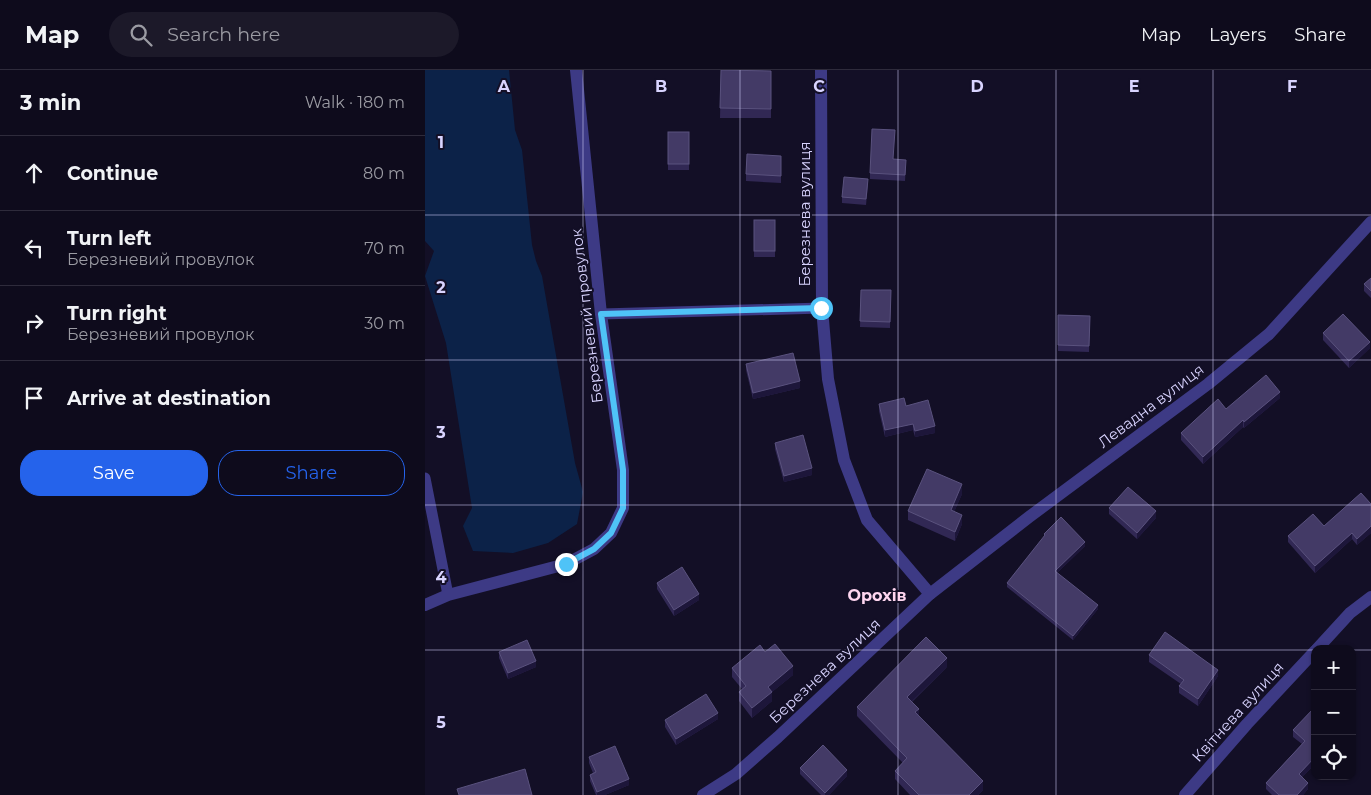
<!DOCTYPE html>
<meta charset="utf-8">
<style>
:root{--surface:#0e0b1c;--page:#1c1929;--text:#f1f3f6;--muted:#9b9ba3;--line:#2e2b3b;--accent:#2563eb}
body{margin:0;font-family:Montserrat,sans-serif;background:var(--page);color:var(--text)}
.controls{position:absolute;right:15px;bottom:15px;display:grid;overflow:hidden;border-radius:10px;box-shadow:0 1px 4px #0004}
.controls button{width:45px;height:45px;display:grid;place-items:center;padding:0;border:0;border-bottom:1px solid var(--line);background:var(--surface);color:var(--text);font:25px sans-serif}
.stop{position:absolute;width:15px;height:15px;margin:-11px;border:4px solid #4fc3f7;border-radius:50%;background:#fff}
.stop.end{background:#4fc3f7;border-color:#fff;box-shadow:0 1px 5px #0008}
.list{margin:0;padding:0;list-style:none}
h2{display:flex;justify-content:space-between;align-items:center;height:65px;margin:0;padding:0 20px;font-size:21px}
h2 small{font-size:16px;font-weight:400;color:var(--muted)}
.list li{display:grid;grid-template-columns:32px 1fr auto;gap:15px;align-items:center;box-sizing:border-box;height:75px;padding:0 20px;border-top:1px solid var(--line)}
.list b{display:block;font-size:19px;white-space:nowrap}
.list p{margin:0;font-size:16px;white-space:nowrap;color:var(--muted)}
.list em{font-size:16px;font-style:normal;color:var(--muted)}
.actions{display:flex;gap:10px;padding:15px 20px}
.actions a{flex:1;padding:11px 0;border:1px solid var(--accent);border-radius:20px;text-align:center;font-size:18px;color:var(--accent)}
.actions .main{background:var(--accent);color:#fff}
.icon{flex:none;width:28px;height:28px;fill:none;stroke:currentColor;stroke-width:2;stroke-linecap:round;stroke-linejoin:round}
.map{position:relative;flex:none;width:946px;height:725px;overflow:hidden}
header{display:flex;align-items:center;gap:30px;box-sizing:border-box;height:70px;padding:0 25px;background:var(--surface);border-bottom:1px solid var(--line)}
header strong{font-size:24px}
nav{display:flex;gap:28px;margin-inline-start:auto;font-size:18px}
.search{width:350px;height:45px;background:var(--page);display:flex;align-items:center;gap:12px;box-sizing:border-box;padding:0 18px;border-radius:28px;color:var(--muted);font-size:19px}
main{display:flex}
aside{flex:1;background:var(--surface)}
.map>svg:first-child{display:block}
.water{fill:#0c2248}
.lines{fill:none;stroke-linecap:round;stroke-linejoin:round}
.service{stroke:#3d3a85;stroke-width:11}
.minor{stroke:#3d3a85;stroke-width:12}
.tertiary{stroke:#3d3a85;stroke-width:12}
.wall{fill:#312854}
.shaded-wall{fill:#1d163a}
.building{fill:#433a66;stroke:#5a527e}
.route{stroke:#4fc3f7;stroke-width:6}
.grid{fill:none;stroke:#d9d4ff;stroke-width:1;stroke-opacity:0.55}
.labels{text-anchor:middle;stroke-width:4;stroke-linejoin:round;paint-order:stroke}
.street-label{font-size:15px;fill:#d9d4ff;stroke:#130f26}
.neighbourhood-label{font-size:16px;font-weight:bold;fill:#ffd6f0;stroke:#130f26}
.grid-label{font-size:16px;text-anchor:middle;font-weight:bold;fill:#d9d4ff;stroke:#130f26;stroke-width:4;stroke-linejoin:round;paint-order:stroke}
</style>
<header>
<strong>Map</strong>
<div class="search"><svg class="icon" aria-label="search" viewBox="0 0 24 24"><circle cx="10" cy="10" r="6"/><path d="M15 15l6 6"/></svg>Search here</div>
<nav><a>Map</a><a>Layers</a><a>Share</a></nav>
</header>
<main>
<aside>
<h2>3 min<small>Walk · 180 m</small></h2>
<ul class="list">
<li><svg class="icon" aria-label="ahead" viewBox="0 0 24 24"><path d="M12 20V5M6 11l6-6 6 6"/></svg><div><b>Continue</b></div><em>80 m</em></li>
<li><svg class="icon" aria-label="left" viewBox="0 0 24 24"><path d="M17 20v-9H6M10 6l-5 5 5 5"/></svg><div><b>Turn left</b><p>Березневий провулок</p></div><em>70 m</em></li>
<li><svg class="icon" aria-label="right" viewBox="0 0 24 24"><path d="M7 20v-9h11M14 6l5 5-5 5"/></svg><div><b>Turn right</b><p>Березневий провулок</p></div><em>30 m</em></li>
<li><svg class="icon" aria-label="arrive" viewBox="0 0 24 24"><path d="M6 21V4h12l-3 4 3 4H6"/></svg><div><b>Arrive at destination</b></div></li>
</ul>
<div class="actions"><a class="main">Save</a><a>Share</a></div>
</aside>
<div class="map">
<svg width="946" height="725" viewBox="0 0 946 725">
<rect width="100%" height="100%" fill="#130f26"/>
<path class="water" d="M0,0H84L90,60L97,80L107,175L111,191L117,206L150,393L158,422L152,454L123,473L88,483L48,481L38,456L47,438L21,273L0,206L9,181L0,171Z"/>
<g class="lines">
<g class="service">
<path d="M176,244L397,238"/>
<path d="M0,408L23,525"/>
</g>
<g class="minor">
<path d="M396,0L397,238L403,309L419,390L442,450L505,524"/>
<path d="M0,535L23,525L141,494L169,479L186,463L198,438V400L176,244L151,0"/>
<path d="M892,579L925,543L946,527"/>
<path d="M760,725L822,654L890,581"/>
</g>
<path class="tertiary" d="M278,725L311,704L353,667L505,524L604,447L783,314L844,264L946,152"/>
</g>
<g class="wall">
<path d="M296,0L346,1V48H295Z"/>
<rect x="243" y="62" width="21" height="38"/>
<path d="M356,86V113L321,111V104Z"/>
<path d="M469,89L481,96L480,111L445,109V103Z"/>
<path d="M443,115L441,135L417,133V127Z"/>
<rect x="329" y="150" width="21" height="37"/>
<path d="M946,208V228L939,221V214Z"/>
<path d="M436,220H466L465,258L435,257Z"/>
<path d="M633,245L665,246L664,282L633,281Z"/>
<path d="M898,263L945,278L924,298L898,270Z"/>
<path d="M321,294L375,318L328,329L321,300Z"/>
<path d="M855,328L819,358L818,357L778,394L756,370V363L801,339Z"/>
<path d="M454,334L481,336L510,363L490,367L488,360L460,367L454,341Z"/>
<path d="M350,373L387,405L359,412L350,379Z"/>
<path d="M537,424L529,442L537,454L530,471L483,450V441Z"/>
<path d="M946,434V463L932,475L927,469L890,503L863,472V466L899,456Z"/>
<path d="M684,438L731,448L712,469L684,444Z"/>
<path d="M619,464L660,476L632,503L673,539L648,570L582,517V513L619,467Z"/>
<path d="M232,513L274,530L249,546L232,519Z"/>
<path d="M74,582L111,597L83,609L74,588Z"/>
<path d="M340,582L368,605L347,622V631L327,648L314,631V622L317,619L307,607V598Z"/>
<path d="M724,585L793,606L773,636L754,623V616L756,614L724,592Z"/>
<path d="M522,597L487,632L494,646L558,720L553,725H485L470,709V701L478,693L432,646V637Z"/>
<path d="M890,638V694L877,707L883,719L878,725H847L841,719V713L877,674L868,667V660Z"/>
<path d="M293,649L251,675L240,657V650Z"/>
<path d="M164,687L204,715L180,725H171L165,711V705L168,703L164,693Z"/>
<path d="M375,698L422,706L404,725H396L375,704Z"/>
</g>
<g class="shaded-wall">
<path d="M945,272V278L924,298V291Z"/>
<path d="M375,311V318L328,329V323Z"/>
<path d="M855,322V328L819,358V352Z"/>
<path d="M818,350V357L778,394V387Z"/>
<path d="M488,354V360L460,367V360Z"/>
<path d="M510,356V363L490,367V361Z"/>
<path d="M387,398V405L359,412V406Z"/>
<path d="M537,414V424L526,449V440Z"/>
<path d="M731,441V448L712,469V463Z"/>
<path d="M537,445V454L530,471V462Z"/>
<path d="M946,456V463L932,475V469Z"/>
<path d="M927,463V469L890,503V496Z"/>
<path d="M660,472V476L630,505V501Z"/>
<path d="M274,524V530L249,546V540Z"/>
<path d="M673,535V539L648,570V566Z"/>
<path d="M522,588V597L482,636V627Z"/>
<path d="M111,591V597L83,609V603Z"/>
<path d="M368,596V605L347,622V631L327,648V638L343,617Z"/>
<path d="M793,600V606L773,636V629Z"/>
<path d="M494,639V648L490,642Z"/>
<path d="M293,643V649L251,675V669Z"/>
<path d="M890,687V694L874,710V704Z"/>
<path d="M422,700V706L404,725H400V723Z"/>
<path d="M204,709V715L180,725H172V722Z"/>
<path d="M558,711V720L553,725H544Z"/>
<path d="M883,713V719L878,725H872Z"/>
</g>
<g class="building">
<path d="M296,0L346,1V39L295,38Z"/>
<path d="M447,59L470,60L468,89L481,90L480,105L445,103Z"/>
<rect x="243" y="62" width="21" height="32"/>
<path d="M322,84L356,86V106L321,104Z"/>
<path d="M419,107L443,109L441,129L417,127Z"/>
<rect x="329" y="150" width="21" height="31"/>
<path d="M946,208V221L939,214Z"/>
<path d="M436,220H466L465,252L435,251Z"/>
<path d="M918,244L945,272L924,291L898,263Z"/>
<path d="M633,245L665,246L664,276L633,275Z"/>
<path d="M368,283L375,311L328,323L321,294Z"/>
<path d="M841,305L855,322L819,352L818,350L778,387L756,363L793,329L801,339Z"/>
<path d="M479,328L481,336L503,330L510,356L490,361L488,354L460,360L454,334Z"/>
<path d="M378,365L387,398L359,406L350,373Z"/>
<path d="M502,399L537,414L526,440L537,445L530,462L483,441Z"/>
<path d="M703,417L731,441L712,463L684,438Z"/>
<path d="M936,423L946,434V456L932,469L927,463L890,496L863,466L888,444L899,456Z"/>
<path d="M636,447L660,472L630,501L673,535L648,566L582,513L620,465L619,464Z"/>
<path d="M257,497L274,524L249,540L232,513Z"/>
<path d="M740,562L793,600L773,629L754,616L759,610L724,585Z"/>
<path d="M501,567L522,588L482,627L494,639L490,642L558,711L544,725H494L470,701L482,688L432,637Z"/>
<path d="M102,570L111,591L83,603L74,582Z"/>
<path d="M350,574L368,596L343,617L347,622L327,638L314,622L321,616L307,598L335,575L340,582Z"/>
<path d="M281,624L293,643L251,669L240,650Z"/>
<path d="M889,638L890,687L874,704L883,713L872,725H854L841,713L880,671L868,660Z"/>
<path d="M398,675L422,700L400,723L375,698Z"/>
<path d="M190,676L204,709L172,722L165,705L171,702L164,687Z"/>
<path d="M100,699L107,725H34L32,719Z"/>
</g>
<g class="lines">
<path class="route" d="M141,494L169,479L186,463L198,438V400L176,244L396,238"/>
</g>
<path class="grid" d="M158,0V725M315,0V725M473,0V725M631,0V725M788,0V725M0,145H946M0,290H946M0,435H946M0,580H890M927,580H946"/>
<g class="labels">
<g class="street-label">
<text transform="translate(380 144) rotate(-90)" y="5">Березнева вулиця</text>
<text transform="translate(162 246) rotate(-97)" y="5">Березневий провулок</text>
<text transform="translate(726 336) rotate(-37)" y="5">Левадна вулиця</text>
<text transform="translate(400 601) rotate(-43)" y="5">Березнева вулиця</text>
<text transform="translate(813 642) rotate(-48)" y="5">Квітнева вулиця</text>
</g>
<g class="neighbourhood-label">
<text x="452" y="531">Орохів</text>
</g>
</g>
<g class="grid-label">
<text x="79" y="22">A</text>
<text x="236" y="22">B</text>
<text x="394" y="22">C</text>
<text x="552" y="22">D</text>
<text x="709" y="22">E</text>
<text x="867" y="22">F</text>
<text x="16" y="78">1</text>
<text x="16" y="223">2</text>
<text x="16" y="368">3</text>
<text x="16" y="513">4</text>
<text x="16" y="658">5</text>
</g>
</svg>
<div class="controls">
<button>+</button>
<button>−</button>
<button><svg class="icon" aria-label="locate" viewBox="0 0 24 24"><circle cx="12" cy="12" r="6"/><path d="M12 2v4M12 18v4M2 12h4M18 12h4"/></svg></button>
</div>
<div class="stop" style="left:396px;top:238px"></div>
<div class="stop end" style="left:141px;top:494px"></div>
</div>
</main>
